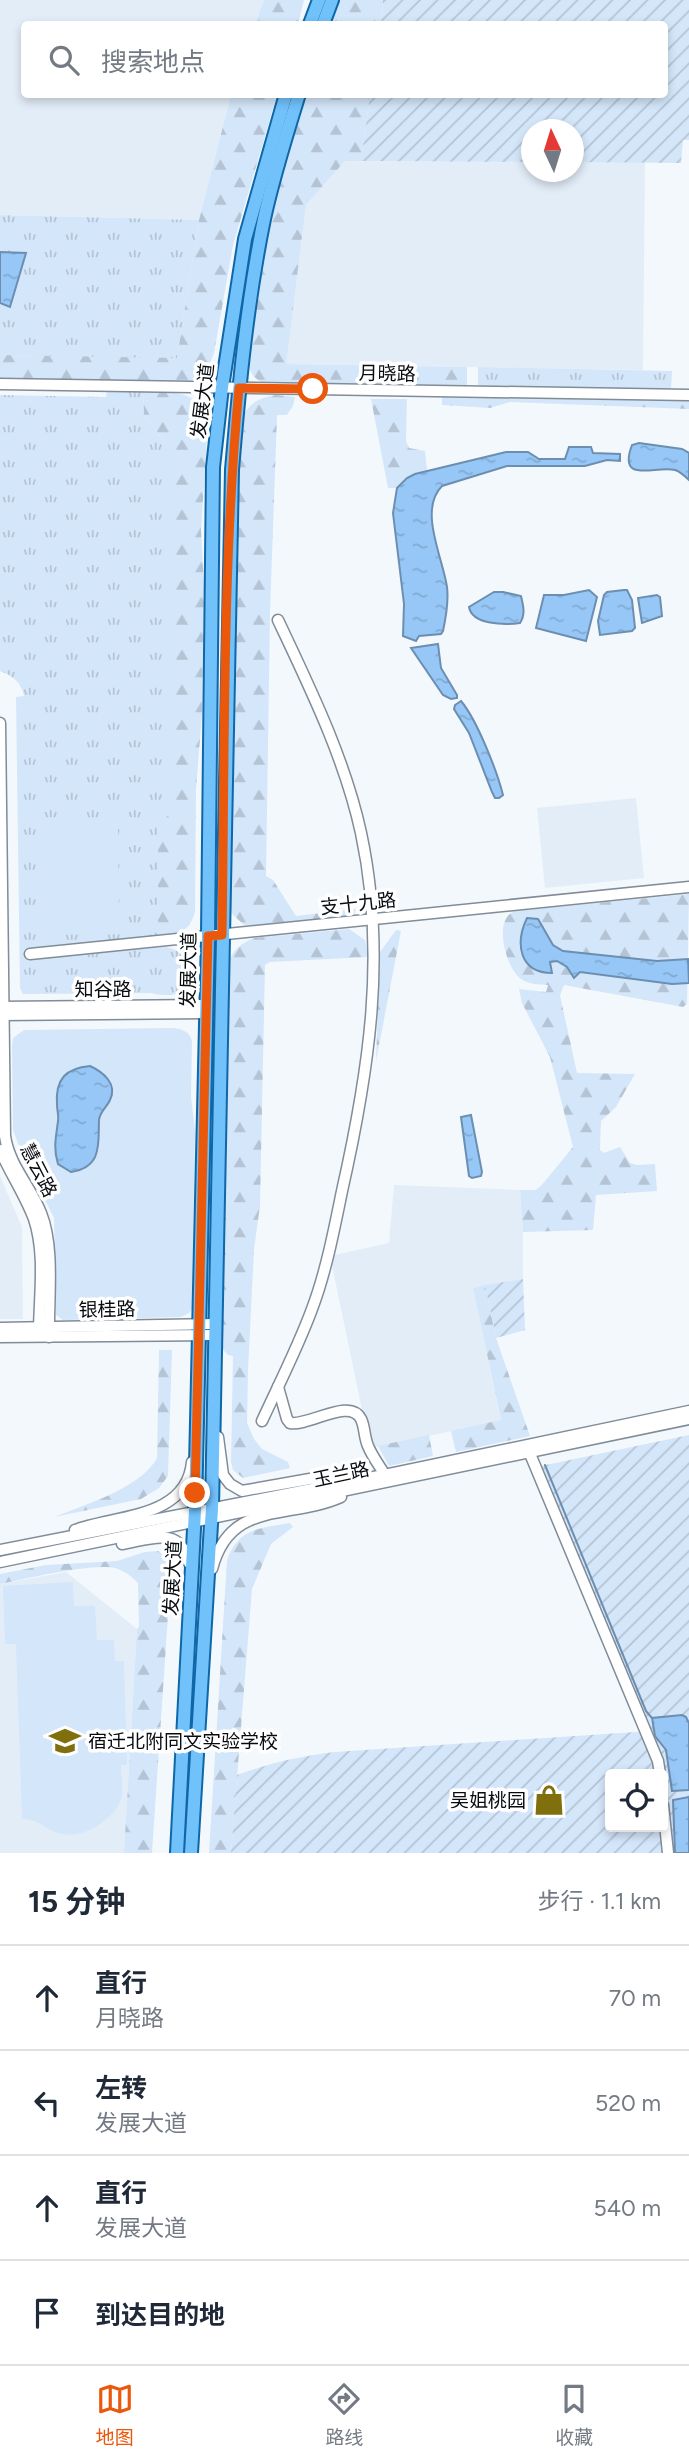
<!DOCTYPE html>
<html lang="zh">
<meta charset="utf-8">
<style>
:root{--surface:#fff;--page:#f6f6f7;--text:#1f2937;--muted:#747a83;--line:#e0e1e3;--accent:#ea580c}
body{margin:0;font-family:Figtree,"Noto Sans SC",sans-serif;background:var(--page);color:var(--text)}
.controls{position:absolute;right:21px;bottom:21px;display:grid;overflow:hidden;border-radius:7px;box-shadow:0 4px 10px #0003}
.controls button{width:63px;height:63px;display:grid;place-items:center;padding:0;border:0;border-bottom:2px solid var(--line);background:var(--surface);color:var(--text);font:35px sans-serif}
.compass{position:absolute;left:521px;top:119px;width:63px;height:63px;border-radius:50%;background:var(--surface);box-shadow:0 4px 10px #0003;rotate:356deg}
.stop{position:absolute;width:21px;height:21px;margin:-16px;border:5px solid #ea580c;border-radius:50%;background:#fff}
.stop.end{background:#ea580c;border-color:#fff;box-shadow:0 2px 7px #0008}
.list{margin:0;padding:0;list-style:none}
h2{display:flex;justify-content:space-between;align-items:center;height:91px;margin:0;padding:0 28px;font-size:30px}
h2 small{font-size:23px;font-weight:400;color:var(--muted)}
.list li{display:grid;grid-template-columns:46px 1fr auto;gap:21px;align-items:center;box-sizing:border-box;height:105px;padding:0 28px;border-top:2px solid var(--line)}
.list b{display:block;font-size:26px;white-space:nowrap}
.list p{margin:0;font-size:23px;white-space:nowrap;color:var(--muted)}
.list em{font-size:23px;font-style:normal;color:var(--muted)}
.icon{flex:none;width:38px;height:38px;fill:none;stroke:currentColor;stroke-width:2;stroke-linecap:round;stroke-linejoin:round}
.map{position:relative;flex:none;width:689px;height:1853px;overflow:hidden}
.search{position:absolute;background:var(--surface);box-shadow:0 4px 10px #0003;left:21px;right:21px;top:21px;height:77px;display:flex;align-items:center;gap:18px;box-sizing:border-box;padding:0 24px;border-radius:7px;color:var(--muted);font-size:26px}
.sheet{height:511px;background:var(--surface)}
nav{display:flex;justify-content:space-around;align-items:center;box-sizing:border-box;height:98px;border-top:2px solid var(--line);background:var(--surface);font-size:19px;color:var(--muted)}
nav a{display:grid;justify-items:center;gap:4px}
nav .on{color:var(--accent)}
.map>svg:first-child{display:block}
.built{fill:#e3edf8}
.grass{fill:url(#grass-tufts)}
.forest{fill:url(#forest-firs)}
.park{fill:#d4e6f9}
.garden{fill:url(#garden-furrows);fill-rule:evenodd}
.water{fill:url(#water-ripples);stroke:#6c8fb1;stroke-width:2}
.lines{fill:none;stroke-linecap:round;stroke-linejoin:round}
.stream{stroke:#6c8fb1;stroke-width:2}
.minor-casing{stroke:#808c98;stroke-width:13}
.major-casing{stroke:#0f67a7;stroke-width:16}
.minor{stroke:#fff;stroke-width:10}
.major{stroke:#71c1fb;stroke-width:12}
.route{stroke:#ea580c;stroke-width:9}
.labels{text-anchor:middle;stroke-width:7;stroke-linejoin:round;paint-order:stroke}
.street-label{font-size:19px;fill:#080c10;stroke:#fff}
.poi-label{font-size:19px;fill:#080c10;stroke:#fff;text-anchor:start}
</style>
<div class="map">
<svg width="689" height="1853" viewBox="0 0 689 1853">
<defs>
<pattern id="grass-tufts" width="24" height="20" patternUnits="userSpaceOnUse" patternTransform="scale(1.75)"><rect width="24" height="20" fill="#d4e6f9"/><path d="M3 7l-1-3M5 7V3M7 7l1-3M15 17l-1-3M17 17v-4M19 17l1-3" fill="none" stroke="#b4c4d4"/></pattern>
<pattern id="forest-firs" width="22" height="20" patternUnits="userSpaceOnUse" patternTransform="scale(1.75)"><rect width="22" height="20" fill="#d4e6f9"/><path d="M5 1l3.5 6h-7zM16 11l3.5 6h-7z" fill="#b4c4d4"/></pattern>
<pattern id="garden-furrows" width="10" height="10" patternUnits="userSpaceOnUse" patternTransform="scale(1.75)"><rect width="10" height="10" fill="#d4e6f9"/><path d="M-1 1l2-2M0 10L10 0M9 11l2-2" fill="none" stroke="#b4c4d4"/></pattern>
<pattern id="water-ripples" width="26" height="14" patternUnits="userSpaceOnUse" patternTransform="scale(1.75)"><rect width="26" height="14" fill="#97c7f6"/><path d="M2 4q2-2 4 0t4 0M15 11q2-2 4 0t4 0" fill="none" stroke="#81aad2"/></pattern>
</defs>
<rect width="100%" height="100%" fill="#f3f8fd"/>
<g class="built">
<path d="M0,0H264L255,24H24V94L231,95L199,220L0,215Z"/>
<path d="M345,161L531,162L532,172H574V162H645L643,370L285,364L306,205Z"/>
<path d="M636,798L644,878L545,888L537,808Z"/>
<path d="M0,1176L22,1227L23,1319H0Z"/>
<path d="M394,1185L520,1190L523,1232V1279L473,1288L501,1421L370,1448L330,1256L389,1243Z"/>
<path d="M66,1572L137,1629L124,1853H0V1584Z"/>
</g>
<g class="grass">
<path d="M0,215L199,220L177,359L0,355Z"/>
<path d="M478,367L672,371L671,390L478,387Z"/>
<path d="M107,391L143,392L144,415L169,447V814L158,832V937L28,949V958L166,947C195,952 207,995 168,995C162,995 157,995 152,993L23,994L20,988L16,697L24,696C21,682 13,676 0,671V395L106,397Z"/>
</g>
<g class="forest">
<path d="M264,0H304L298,24H255Z"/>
<path d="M339,0H383L380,24H330Z"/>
<path d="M231,95H277L233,245L214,353L207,371L203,376L183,383L0,381V355L177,358L199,220Z"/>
<path d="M305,95H370L361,161H345L306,205L286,364L467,367V388L266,384C249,377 249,370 248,351L272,210Z"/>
<path d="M143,392C169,392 201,389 208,421L201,530L204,586L202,713L196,790L195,911C190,933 178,934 158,937V832L160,824L169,814V447L144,415Z"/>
<path d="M276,395L295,397L293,406L287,415H277L270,613L266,876L273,880L296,916L356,909L353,916L255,927L244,925L228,910L236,510L245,412C253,401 262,397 276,395Z"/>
<path d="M442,397L689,400V409L510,402L490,408L442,405Z"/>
<path d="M371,399H407L406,441L409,448L425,451L427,471L407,478L397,488H388Z"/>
<path d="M689,894L687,1004L683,1007L564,985L560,995L577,1073L635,1074L616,1107L601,1121L600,1150L604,1153L620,1147L630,1163L637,1165L655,1164L657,1191L596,1195L593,1230L523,1232L520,1190H535L541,1186L573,1147L550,1057L522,1003L519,989L546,992L548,985C538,984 530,985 521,979C506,968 492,919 515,911Z"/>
<path d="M349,929L365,940L368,957L270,962L265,965L260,1206L254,1249L248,1371L247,1423L254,1439L262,1449L288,1462L290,1468L243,1478L233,1470L231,1462L233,1356L228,1355L219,1345L228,965C232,950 240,944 254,938Z"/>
<path d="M396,930L401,931L376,1061L380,952Z"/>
<path d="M485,1285L496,1338L530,1436L456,1452L451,1431L501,1420L473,1288Z"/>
<path d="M159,1350H172L168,1476L159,1488L141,1499L54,1517C85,1505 142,1487 157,1458Z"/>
<path d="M429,1435L433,1456L389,1466L378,1446Z"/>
<path d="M290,1523L293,1527L271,1544L252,1589L231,1853H209L227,1560C238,1528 261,1528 290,1523Z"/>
<path d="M158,1551L168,1559L171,1571L152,1853H124L137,1629L139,1626L138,1583C131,1576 125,1571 115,1568C91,1563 26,1579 0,1584V1574L46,1565L117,1561L145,1552Z"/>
</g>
<g class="park">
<path d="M118,822L119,934L44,935L43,823Z"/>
<path d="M169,1028C180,1028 189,1030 192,1041L191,1096L195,1132L192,1309L189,1313L181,1317L63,1320L56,1315L54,1218L22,1154L13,1130L12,1046L13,1038L24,1030Z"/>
<path d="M73,1582L74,1606H95L97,1640H114L115,1661H124L127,1765H121C121,1776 124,1789 121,1799C114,1820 84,1838 63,1834C46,1831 40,1819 22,1819L16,1644H5L3,1586Z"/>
</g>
<g class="garden">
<path d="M383,0H689V140H683L681,163L574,162V130H532L531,162L361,161L370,95L664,94V24H380Z"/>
<path d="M523,1279L525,1330L496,1338L485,1285Z"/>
<path d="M689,1435V1853H231L237,1775C270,1763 300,1756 335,1752L650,1731L541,1466ZM610,1774H663V1827H610Z"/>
</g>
<g class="water">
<path d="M0,252L26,253L10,307L0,303Z"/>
<path d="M639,443L682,449L689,453V480C685,476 681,472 675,470C656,465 617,485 632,445Z"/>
<path d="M569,447H591L593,453L620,454V461L607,460L585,466H507L442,486C418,510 443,558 447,587C449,602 446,617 443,631L441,634L419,636L416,641L403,636L404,604L393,513L397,488L407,478L415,474L506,452H528L539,459H565Z"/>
<path d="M589,590L597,597L586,641L536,628L544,595H564Z"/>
<path d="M624,590H627L632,600L635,628L632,631L600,635L598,621L604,595L607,592Z"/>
<path d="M494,592H503L521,596C523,605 526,614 520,623C505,625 472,625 469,607Z"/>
<path d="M657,595L660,597L662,616L642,623L638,598Z"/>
<path d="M438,644L441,668L457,695V698L451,699L443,695L411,648Z"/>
<path d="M461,701C477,720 497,771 503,795L499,798H495L492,792L469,733L454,709L455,705Z"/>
<path d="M527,918L538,919L553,945L563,951L657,961L688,959L689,983L672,984L580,972L574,978L567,967L557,961L550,962L552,973C519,973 515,943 527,918Z"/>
<path d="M90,1066C103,1072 118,1084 110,1100C107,1107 100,1111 99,1120C98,1143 103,1167 71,1172L58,1164C53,1148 56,1137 58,1121C59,1116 57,1110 57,1105C55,1079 66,1068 90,1066Z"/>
<path d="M471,1115L482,1172L481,1176L472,1178L469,1176L461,1117Z"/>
<path d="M682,1715L686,1717L689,1723V1790L672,1791L666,1750L655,1736L652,1718Z"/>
<path d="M689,1797V1853H675L673,1800Z"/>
</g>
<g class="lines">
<path class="stream" d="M545,1465L646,1711L652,1718"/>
<defs>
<g id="minor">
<path d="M0,384L689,395"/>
<path d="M0,723L5,1136C9,1165 31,1187 41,1213C55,1248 48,1299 49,1337"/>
<path d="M30,954L689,887"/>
<path d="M0,1007L206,1005"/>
<path d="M1,1015L206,1013"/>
<path d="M0,1150C10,1173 25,1195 34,1219C46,1255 39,1297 39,1334"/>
<path d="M0,1328L215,1324"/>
<path d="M0,1337L215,1335"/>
<path d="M278,1387L287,1419L290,1423C310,1426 350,1397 361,1419C365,1427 364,1437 368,1446C372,1456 379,1465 385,1475"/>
<path d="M262,1421C279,1384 298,1347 312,1309C326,1272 334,1230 342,1191C369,1071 387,954 361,833C345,759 310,688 278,620"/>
<path d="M218,1437L223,1475L230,1484L242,1491L321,1477L345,1479"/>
<path d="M528,1449L658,1761L660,1774"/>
<path d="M75,1530C114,1515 187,1519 192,1462"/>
<path d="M122,1544C151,1539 180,1525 189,1563"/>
<path d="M0,1550L394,1473L689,1411"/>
<path d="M0,1562L689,1419"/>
<path d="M212,1569C230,1499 289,1520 341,1497"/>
<path d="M663,1805L668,1853"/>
</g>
<g id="major">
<path d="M310,24L319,0"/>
<path d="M323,24L332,0"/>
<path d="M177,1853L195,1510L208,936L213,467L222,387L245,239L286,94"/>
<path d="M191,1853L212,1508L232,470C239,386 247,302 264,219C273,177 286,136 299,94"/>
</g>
</defs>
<use href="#minor" class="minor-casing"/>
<use href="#major" class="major-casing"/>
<use href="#minor" class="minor"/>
<use href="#major" class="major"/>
</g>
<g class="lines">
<path class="route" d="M195,1493L208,936L222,935C225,753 222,569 239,388L313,389"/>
</g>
<defs>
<symbol id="school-bare" viewBox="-9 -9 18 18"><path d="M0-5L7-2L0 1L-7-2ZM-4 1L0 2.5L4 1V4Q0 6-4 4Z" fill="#806f0d" stroke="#fff" stroke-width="2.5" paint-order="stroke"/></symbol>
<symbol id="shop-bare" viewBox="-9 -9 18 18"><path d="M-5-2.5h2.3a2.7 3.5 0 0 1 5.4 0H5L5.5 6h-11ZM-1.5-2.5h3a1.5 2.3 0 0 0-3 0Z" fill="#806f0d" stroke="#fff" stroke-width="2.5" paint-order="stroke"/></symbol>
</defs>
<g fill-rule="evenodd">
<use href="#school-bare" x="43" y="1719" width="44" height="44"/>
<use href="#shop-bare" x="527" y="1778" width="44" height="44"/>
</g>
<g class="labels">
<g class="street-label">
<text transform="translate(387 373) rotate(1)" y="7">月晓路</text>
<text transform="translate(202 401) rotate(-83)" y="7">发展大道</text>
<text transform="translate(358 903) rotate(-6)" y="7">支十九路</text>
<text transform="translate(188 970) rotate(-89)" y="7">发展大道</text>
<text x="103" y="996">知谷路</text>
<text transform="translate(39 1170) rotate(63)" y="7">慧云路</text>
<text transform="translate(107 1309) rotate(-1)" y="7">银桂路</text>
<text transform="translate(341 1474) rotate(-12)" y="7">玉兰路</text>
<text transform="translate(172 1578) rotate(-87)" y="7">发展大道</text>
</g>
<g class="poi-label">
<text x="88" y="1748">宿迁北附同文实验学校</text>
<text x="526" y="1807" text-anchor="end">吴姐桃园</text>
</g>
</g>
</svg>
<div class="controls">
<button><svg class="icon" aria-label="locate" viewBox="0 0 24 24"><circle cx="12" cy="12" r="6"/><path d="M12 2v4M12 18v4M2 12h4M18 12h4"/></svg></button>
</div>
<svg class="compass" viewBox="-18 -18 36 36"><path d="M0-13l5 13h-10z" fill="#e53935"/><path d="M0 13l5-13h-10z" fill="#747a83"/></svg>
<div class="stop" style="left:313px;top:389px"></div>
<div class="stop end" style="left:195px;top:1493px"></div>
<div class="search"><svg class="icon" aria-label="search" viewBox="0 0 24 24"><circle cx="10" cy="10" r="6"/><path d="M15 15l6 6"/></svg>搜索地点</div>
</div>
<section class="sheet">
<h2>15 分钟<small>步行 · 1.1 km</small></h2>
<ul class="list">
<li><svg class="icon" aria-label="ahead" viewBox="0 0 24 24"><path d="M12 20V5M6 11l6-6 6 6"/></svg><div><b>直行</b><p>月晓路</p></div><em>70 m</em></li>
<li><svg class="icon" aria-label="left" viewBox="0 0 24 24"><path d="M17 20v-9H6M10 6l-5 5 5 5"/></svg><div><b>左转</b><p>发展大道</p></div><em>520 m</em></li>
<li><svg class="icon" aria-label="ahead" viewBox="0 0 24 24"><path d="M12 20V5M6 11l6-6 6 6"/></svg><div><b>直行</b><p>发展大道</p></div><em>540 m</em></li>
<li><svg class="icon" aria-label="arrive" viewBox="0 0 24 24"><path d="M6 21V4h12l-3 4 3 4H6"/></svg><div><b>到达目的地</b></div></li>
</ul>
</section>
<nav>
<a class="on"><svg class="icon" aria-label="map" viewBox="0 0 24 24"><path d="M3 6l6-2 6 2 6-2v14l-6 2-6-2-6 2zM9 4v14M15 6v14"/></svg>地图</a>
<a><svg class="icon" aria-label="directions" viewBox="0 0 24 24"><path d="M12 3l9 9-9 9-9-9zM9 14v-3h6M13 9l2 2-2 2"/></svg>路线</a>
<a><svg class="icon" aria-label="saved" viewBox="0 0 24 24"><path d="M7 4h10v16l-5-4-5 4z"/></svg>收藏</a>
</nav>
